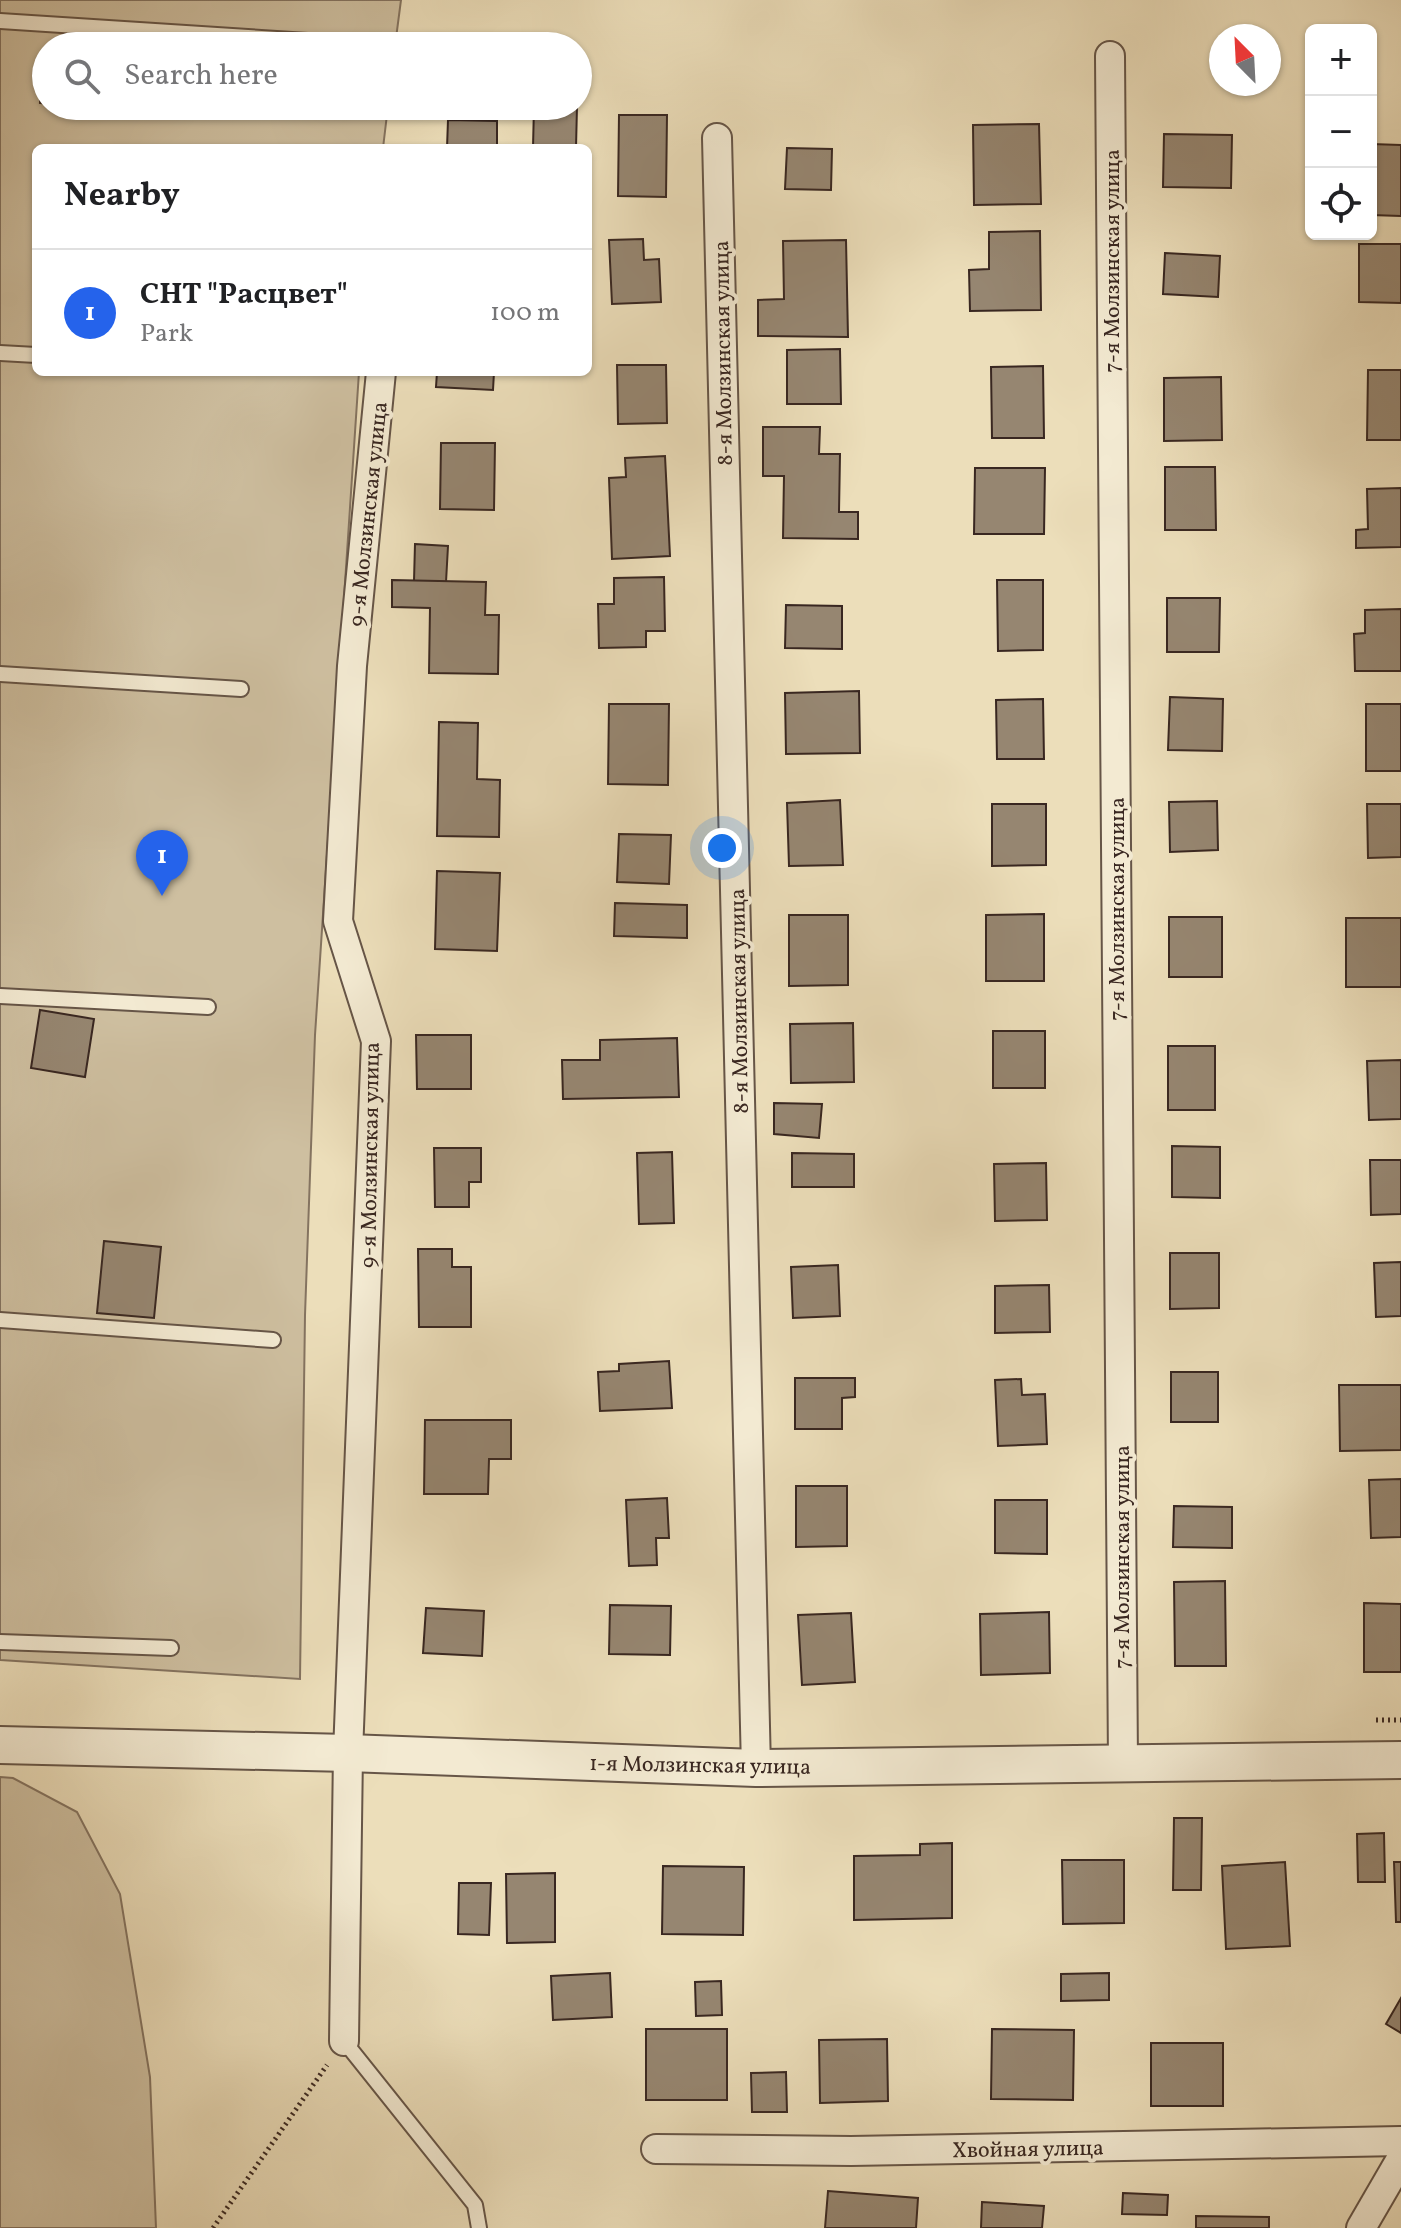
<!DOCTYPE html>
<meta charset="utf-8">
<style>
:root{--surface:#fff;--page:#f2f2f2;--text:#202124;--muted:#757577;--line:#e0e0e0;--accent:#2563eb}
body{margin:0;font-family:Vollkorn,serif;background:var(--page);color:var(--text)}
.controls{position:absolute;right:24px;top:24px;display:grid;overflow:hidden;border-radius:12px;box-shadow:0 2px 6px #0004}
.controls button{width:72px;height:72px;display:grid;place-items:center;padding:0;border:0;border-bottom:2px solid var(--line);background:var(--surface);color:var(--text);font:40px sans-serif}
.compass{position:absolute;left:1209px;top:24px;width:72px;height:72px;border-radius:50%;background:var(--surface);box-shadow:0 2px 6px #0004;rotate:336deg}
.you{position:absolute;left:722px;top:848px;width:28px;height:28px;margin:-20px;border:6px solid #fff;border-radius:50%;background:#1a73e8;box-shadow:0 0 0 12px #1a73e833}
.badge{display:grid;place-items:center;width:52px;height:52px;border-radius:50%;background:var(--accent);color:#fff;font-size:26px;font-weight:700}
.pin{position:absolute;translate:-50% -66px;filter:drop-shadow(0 2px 4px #0008)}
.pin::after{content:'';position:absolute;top:42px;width:28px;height:24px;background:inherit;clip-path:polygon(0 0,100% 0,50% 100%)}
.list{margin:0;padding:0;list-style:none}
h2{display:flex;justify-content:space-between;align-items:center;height:104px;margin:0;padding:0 32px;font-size:34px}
h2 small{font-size:26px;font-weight:400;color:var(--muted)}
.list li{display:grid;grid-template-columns:52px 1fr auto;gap:24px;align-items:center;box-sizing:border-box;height:128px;padding:0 32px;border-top:2px solid var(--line)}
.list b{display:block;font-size:30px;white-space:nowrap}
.list p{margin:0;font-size:26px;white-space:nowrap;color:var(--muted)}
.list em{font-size:26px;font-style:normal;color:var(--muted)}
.icon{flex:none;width:44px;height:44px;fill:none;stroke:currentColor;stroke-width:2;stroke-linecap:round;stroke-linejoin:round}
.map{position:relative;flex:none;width:1401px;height:2228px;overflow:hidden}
.search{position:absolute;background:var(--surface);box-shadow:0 2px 6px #0004;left:32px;top:32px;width:560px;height:88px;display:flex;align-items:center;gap:20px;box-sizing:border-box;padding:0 28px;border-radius:44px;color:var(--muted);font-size:30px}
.panel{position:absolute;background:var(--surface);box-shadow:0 2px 6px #0004;left:32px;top:144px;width:560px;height:232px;border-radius:12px}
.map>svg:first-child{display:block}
.green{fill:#cebfa0;stroke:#847360;stroke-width:2}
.building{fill:#968671;stroke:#392721;stroke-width:2}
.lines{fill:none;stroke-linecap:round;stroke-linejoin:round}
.service-casing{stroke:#665547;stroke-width:18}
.minor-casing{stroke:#665547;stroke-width:32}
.tertiary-casing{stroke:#665547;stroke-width:40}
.path{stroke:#392721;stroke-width:5;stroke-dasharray:2 4;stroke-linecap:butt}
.service{stroke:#f3ead2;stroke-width:14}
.minor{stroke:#f3ead2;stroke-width:28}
.tertiary{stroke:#f3ead2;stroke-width:36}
.labels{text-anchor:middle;stroke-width:8;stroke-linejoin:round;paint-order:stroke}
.street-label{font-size:22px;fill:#392721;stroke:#f3ead2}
</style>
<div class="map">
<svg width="1401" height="2228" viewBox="0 0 1401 2228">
<rect width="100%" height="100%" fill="#ecdeba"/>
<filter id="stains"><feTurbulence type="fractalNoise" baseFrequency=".0025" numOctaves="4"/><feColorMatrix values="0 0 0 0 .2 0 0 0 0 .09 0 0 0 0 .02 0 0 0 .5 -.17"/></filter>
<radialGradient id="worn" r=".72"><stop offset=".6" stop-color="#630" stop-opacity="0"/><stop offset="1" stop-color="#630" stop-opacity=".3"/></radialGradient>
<g class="green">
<path d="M0,0H401L395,46H46V106H388L383,148H36V372H359L315,1035L305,1315L300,1679L0,1660Z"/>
<path d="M0,1777L13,1778L77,1812L120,1894L150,2077L156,2228H0Z"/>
</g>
<g class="building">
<path d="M44,59H46V104L40,103Z"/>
<path d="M534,106H577L576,148H533Z"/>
<path d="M619,115H667L666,197L618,196Z"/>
<path d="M448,120L497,121V148H447Z"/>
<path d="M1039,124L1041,204L974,205L973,125Z"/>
<path d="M1164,134L1232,135L1231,188L1163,187Z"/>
<path d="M1371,144L1401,145V216L1371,215Z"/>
<path d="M787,148L832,149L831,190L785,189Z"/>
<path d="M1040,231L1041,310L970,311L969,270L989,269V232Z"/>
<path d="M643,239L644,260L659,259L661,302L612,304L609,240Z"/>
<path d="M846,240L848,337L758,336V300L784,299L783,241Z"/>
<path d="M1359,244H1401V303L1359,302Z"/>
<path d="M1165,253L1220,256L1218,297L1163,294Z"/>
<path d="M840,349L841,404H787V350Z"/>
<path d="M617,365H666L667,423L618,424Z"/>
<path d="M1043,366L1044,438H992L991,367Z"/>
<path d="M1368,370H1401V440H1367Z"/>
<path d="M437,372H494L493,390L436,387Z"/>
<path d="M1221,377L1222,440L1164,441V378Z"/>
<path d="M763,427H820L819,454H840L839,512H858V539L783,538L784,476H763Z"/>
<path d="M441,443H495L494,510L440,509Z"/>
<path d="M665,456L670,556L612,559L609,478L626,477L625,458Z"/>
<path d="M1165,467H1215L1216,530H1165Z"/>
<path d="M975,468H1045L1044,534H974Z"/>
<path d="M1401,488V547L1356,548V530L1368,529L1367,489Z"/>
<path d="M415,544L448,546L446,582L414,581Z"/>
<path d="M664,577L665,631H646V647L599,648L598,604H614V578Z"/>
<path d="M392,580L486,582L485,615H499L498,674L429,673L430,608L392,607Z"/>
<path d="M997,580H1043V650L998,651Z"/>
<path d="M1167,598H1220L1219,652H1167Z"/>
<path d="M786,605L842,606V649L785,648Z"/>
<path d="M1401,609V671H1355L1354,634L1365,633V610Z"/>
<path d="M859,691L860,753L786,754L785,693Z"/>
<path d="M1170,697L1223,699L1222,751L1168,750Z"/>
<path d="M1043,699L1044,759H997L996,700Z"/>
<path d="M609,704H669L668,785L608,784Z"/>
<rect x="1366" y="704" width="35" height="67"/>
<path d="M439,722L478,723L477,779L500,780L499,837L437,836Z"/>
<path d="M840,800L843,865L789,866L787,803Z"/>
<path d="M1217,801L1218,850L1170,852L1169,802Z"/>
<path d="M992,804H1046V865L992,866Z"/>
<path d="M1367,804H1401V857L1368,858Z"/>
<path d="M619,834L671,835L669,884L617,882Z"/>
<path d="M437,871L500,873L497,951L435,949Z"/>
<path d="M615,903L687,905V938L614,936Z"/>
<path d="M1044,914V981H986V915Z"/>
<path d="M789,915H848V985L789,986Z"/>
<rect x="1169" y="917" width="53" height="60"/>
<rect x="1346" y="918" width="55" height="69"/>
<path d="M40,1010L94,1019L85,1077L31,1068Z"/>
<path d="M853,1023L854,1082L791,1083L790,1024Z"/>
<rect x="993" y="1031" width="52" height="57"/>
<path d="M416,1035H471V1089H417Z"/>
<path d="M677,1038L679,1097L563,1099L562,1060H600V1040Z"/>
<rect x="1168" y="1046" width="47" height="64"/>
<path d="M1401,1060V1119L1369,1120L1367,1061Z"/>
<path d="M774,1103L822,1104L819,1138L774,1134Z"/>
<path d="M1172,1146L1220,1147V1198L1172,1197Z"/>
<path d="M434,1148H481V1182H469V1207H435Z"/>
<path d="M672,1152L674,1223L639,1224L637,1153Z"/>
<path d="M792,1153L854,1154V1187H792Z"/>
<path d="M1370,1160H1401V1214L1371,1215Z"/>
<path d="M1046,1163L1047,1220L995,1221L994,1164Z"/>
<path d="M104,1241L161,1247L154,1318L97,1313Z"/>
<path d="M418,1249H452V1267H471V1327H419Z"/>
<path d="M1170,1253H1219V1308L1170,1309Z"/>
<path d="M1401,1262V1316L1376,1317L1374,1263Z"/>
<path d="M838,1265L840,1316L793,1318L791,1267Z"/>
<path d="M1049,1285L1050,1332L995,1333V1286Z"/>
<path d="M669,1361L672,1408L600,1411L598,1372L619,1371V1364Z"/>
<rect x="1171" y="1372" width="47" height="50"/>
<path d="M795,1378H855V1397L842,1398V1429H795Z"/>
<path d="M1021,1379L1022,1395L1045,1394L1047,1444L998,1446L995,1380Z"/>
<path d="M1339,1385H1401V1450L1340,1451Z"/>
<path d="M425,1420H511V1459H489L488,1494H424Z"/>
<path d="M1401,1479V1537L1371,1538L1369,1480Z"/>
<path d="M796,1486H847V1546L796,1547Z"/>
<path d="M667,1498L669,1538H656L657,1565L629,1566L626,1500Z"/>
<path d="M995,1500H1047V1554L995,1553Z"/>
<path d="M1174,1506L1232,1507V1548L1173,1547Z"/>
<path d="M1225,1581L1226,1666H1175L1174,1582Z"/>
<path d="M1364,1603L1401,1604V1672H1364Z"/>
<path d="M610,1605L671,1606L670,1655L609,1654Z"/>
<path d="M426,1608L484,1611L482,1656L423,1653Z"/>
<path d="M1049,1612L1050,1673L981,1675L980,1614Z"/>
<path d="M851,1613L855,1682L802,1685L798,1615Z"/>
<path d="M1174,1818H1202L1201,1890H1173Z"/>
<path d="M1384,1833L1385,1882H1358L1357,1834Z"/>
<path d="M952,1843V1918L854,1920V1856L920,1855V1844Z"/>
<path d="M1062,1860H1124V1923L1063,1924Z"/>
<path d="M1285,1862L1290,1946L1226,1949L1222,1866Z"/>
<path d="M1394,1862H1401V1922H1396Z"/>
<path d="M663,1866L744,1867L743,1935L662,1934Z"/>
<path d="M555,1873V1942L507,1943L506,1874Z"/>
<path d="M459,1883H491L489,1935L458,1934Z"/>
<path d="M610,1973L612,2017L553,2020L551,1976Z"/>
<path d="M1109,1973V2000L1061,2001V1974Z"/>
<path d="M721,1981L722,2015L696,2016L695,1982Z"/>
<path d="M1401,1998V2033L1386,2024Z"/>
<rect x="646" y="2029" width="81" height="71"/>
<path d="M992,2029L1074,2030L1073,2100L991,2099Z"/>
<path d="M887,2039L888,2101L820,2103L819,2040Z"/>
<rect x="1151" y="2043" width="72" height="63"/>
<path d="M786,2072L787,2112H752L751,2073Z"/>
<path d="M828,2191L918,2198L916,2228H825Z"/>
<path d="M1123,2193L1168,2195L1167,2215L1122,2214Z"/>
<path d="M982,2202L1044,2206L1042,2228H981Z"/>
<path d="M1196,2216L1269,2217V2228H1196Z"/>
</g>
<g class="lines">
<defs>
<g id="service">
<path d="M0,21L354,44"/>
<path d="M0,353L36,355"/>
<path d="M0,674L241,689"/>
<path d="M0,996L208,1007"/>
<path d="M0,1320L273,1340"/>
<path d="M0,1642L171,1648"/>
<path d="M344,2041L475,2205L479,2228"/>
</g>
<g id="minor">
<path d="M1110,56L1123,1763"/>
<path d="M717,138L756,1768"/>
<path d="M344,2041L348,1753L376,1041L338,921L352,666L381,372"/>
<path d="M656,2149L851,2151L1401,2141"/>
<path d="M1361,2228L1401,2159"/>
</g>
<path id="tertiary" d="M0,1745L348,1753L756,1768L1401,1760"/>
</defs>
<use href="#service" class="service-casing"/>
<use href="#minor" class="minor-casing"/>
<use href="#tertiary" class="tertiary-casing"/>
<g class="path">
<path d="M1376,1720H1401"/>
<path d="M213,2228L327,2065"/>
</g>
<use href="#service" class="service"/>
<use href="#minor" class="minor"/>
<use href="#tertiary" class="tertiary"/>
</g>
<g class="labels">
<g class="street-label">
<text transform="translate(1111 261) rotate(-90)" y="8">7-я Молзинская улица</text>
<text transform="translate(722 353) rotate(-91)" y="8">8-я Молзинская улица</text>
<text transform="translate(367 514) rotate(-84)" y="8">9-я Молзинская улица</text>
<text transform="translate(1116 909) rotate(-90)" y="8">7-я Молзинская улица</text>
<text transform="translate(738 1001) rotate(-91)" y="8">8-я Молзинская улица</text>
<text transform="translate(369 1155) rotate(-89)" y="8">9-я Молзинская улица</text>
<text transform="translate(1121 1557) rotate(-90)" y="8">7-я Молзинская улица</text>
<text transform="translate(700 1764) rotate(1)" y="8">1-я Молзинская улица</text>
<text transform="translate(1028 2148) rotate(-1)" y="8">Хвойная улица</text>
</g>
</g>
<rect width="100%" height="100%" filter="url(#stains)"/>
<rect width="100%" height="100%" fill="url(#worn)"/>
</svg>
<div class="controls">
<button>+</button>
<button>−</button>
<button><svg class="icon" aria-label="locate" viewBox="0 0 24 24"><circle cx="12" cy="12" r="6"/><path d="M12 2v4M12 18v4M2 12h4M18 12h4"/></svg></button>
</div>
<svg class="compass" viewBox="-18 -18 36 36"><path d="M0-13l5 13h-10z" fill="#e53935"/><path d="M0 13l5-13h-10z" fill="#757577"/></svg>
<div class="you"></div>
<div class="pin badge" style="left:162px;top:896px">1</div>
<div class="search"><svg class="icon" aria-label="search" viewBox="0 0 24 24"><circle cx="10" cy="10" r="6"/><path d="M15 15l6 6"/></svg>Search here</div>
<section class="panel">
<h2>Nearby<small></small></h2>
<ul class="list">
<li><span class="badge">1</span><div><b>СНТ &quot;Расцвет&quot;</b><p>Park</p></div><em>100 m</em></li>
</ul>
</section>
</div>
